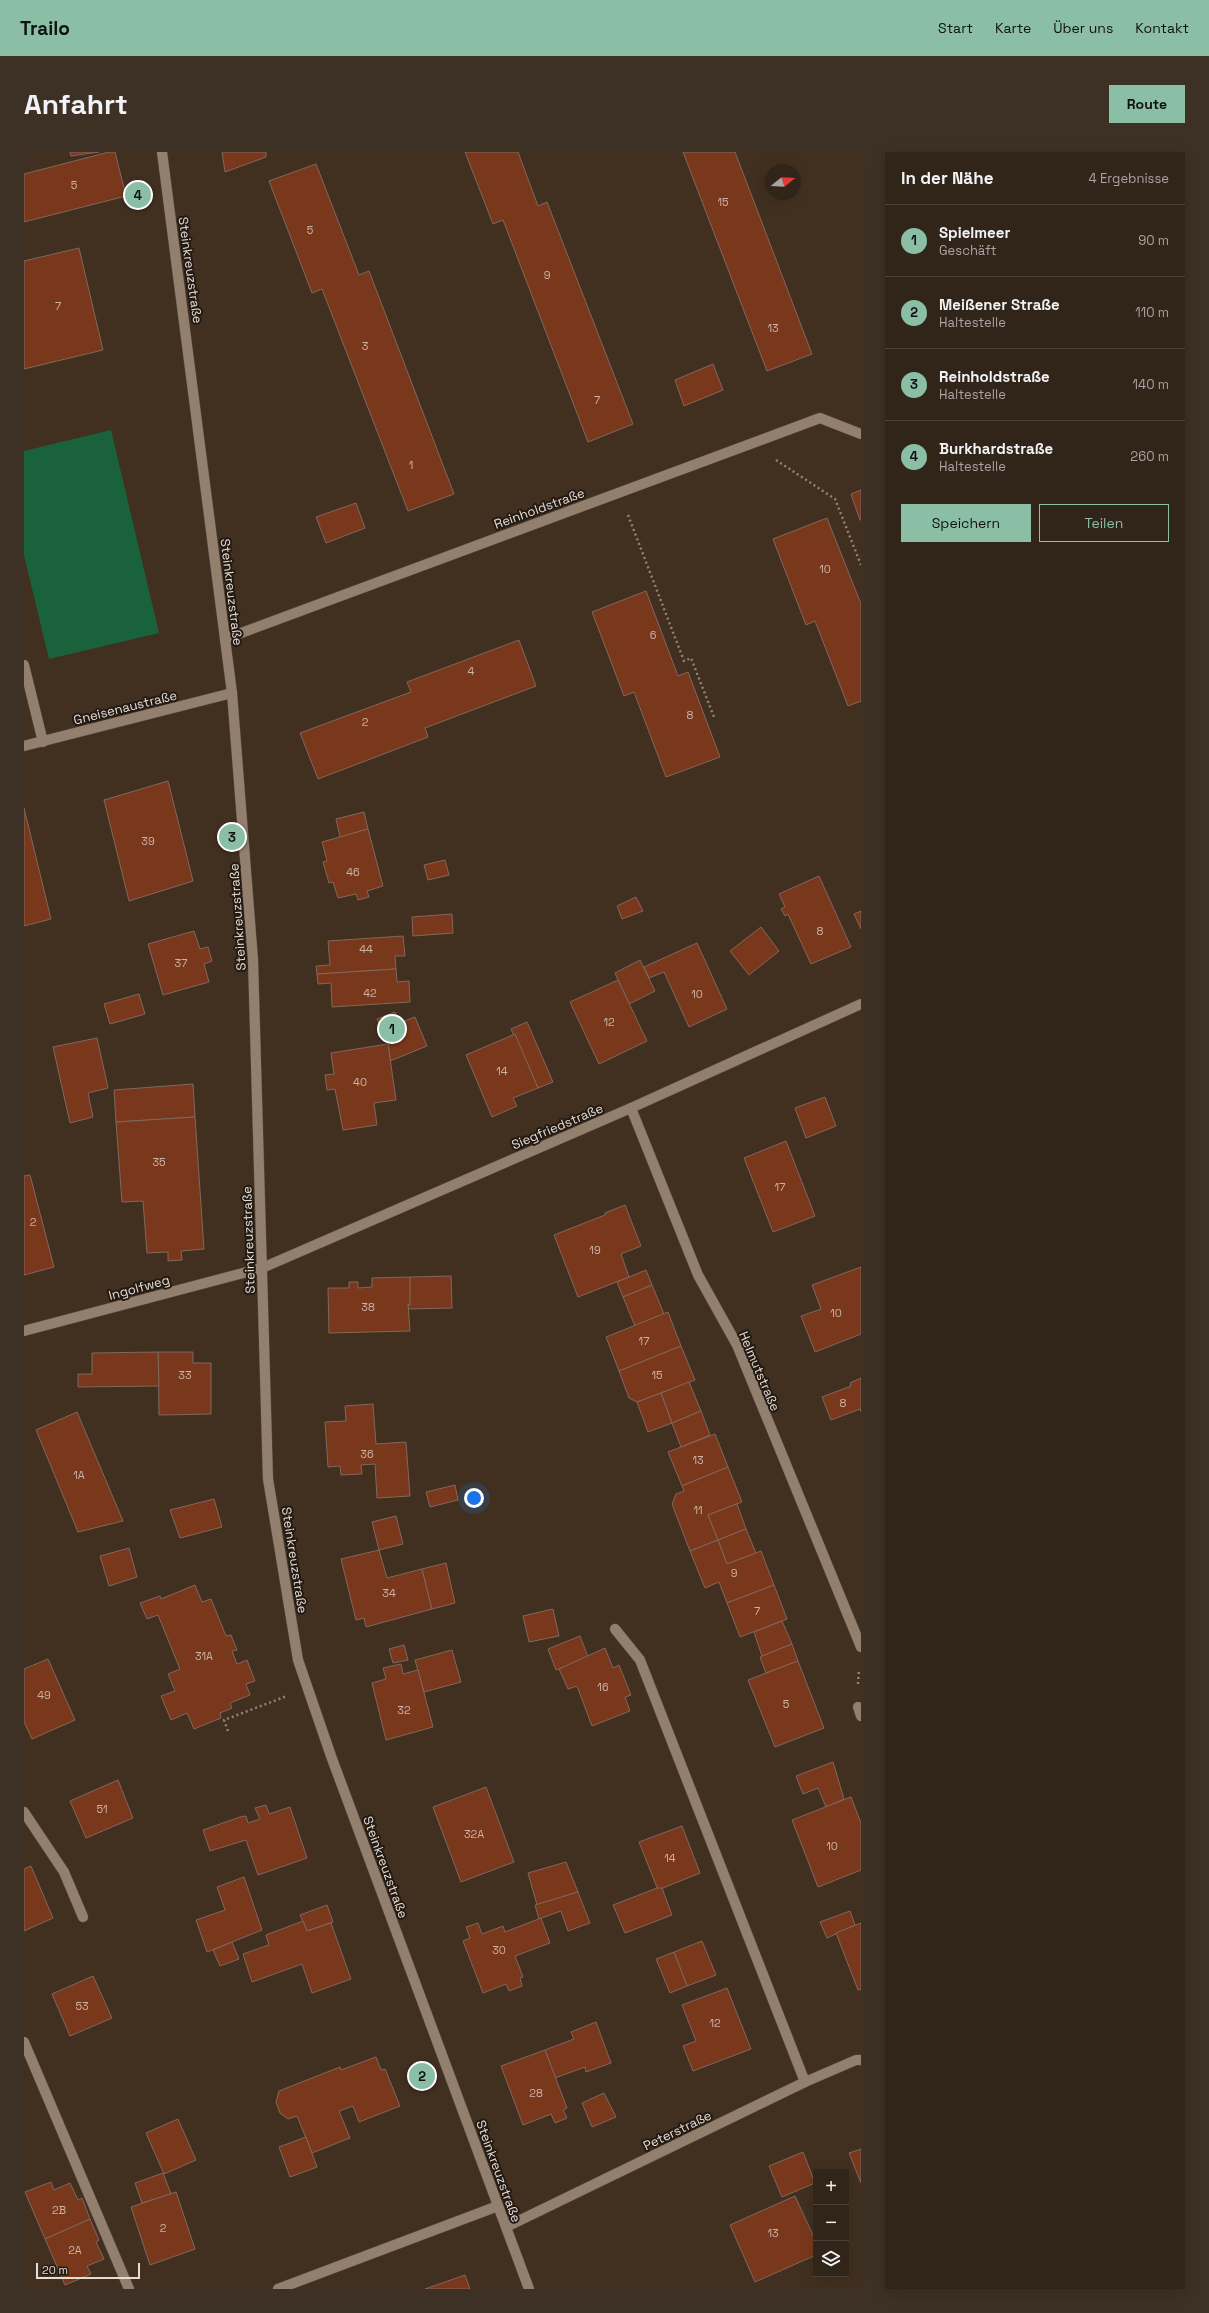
<!DOCTYPE html>
<html lang="de">
<meta charset="utf-8">
<style>
:root{--surface:#312418;--page:#3d3025;--text:#f1f3f6;--muted:#a8a4a2;--line:#4c4137;--accent:#8abfa5}
body{margin:0;font-family:"Space Grotesk",sans-serif;background:var(--page);color:var(--text)}
.controls{position:absolute;right:12px;bottom:12px;display:grid;overflow:hidden;border-radius:0px;box-shadow:0 4px 16px #0002}
.controls button{width:36px;height:36px;display:grid;place-items:center;padding:0;border:0;border-bottom:1px solid var(--line);background:var(--surface);color:var(--text);font:20px sans-serif}
.compass{position:absolute;left:741px;top:12px;width:36px;height:36px;border-radius:50%;background:var(--surface);box-shadow:0 4px 16px #0002;rotate:72deg}
.scale{position:absolute;left:12px;bottom:10px;width:104px;box-sizing:border-box;padding-left:4px;border:2px solid #e7dcd3;border-top:0;font-size:11px;line-height:14px;white-space:nowrap;color:#e7dcd3;-webkit-text-stroke:3px #221a13;paint-order:stroke}
.you{position:absolute;left:450px;top:1346px;width:14px;height:14px;margin:-10px;border:3px solid #fff;border-radius:50%;background:#1a73e8;box-shadow:0 0 0 6px #1a73e833}
.badge{display:grid;place-items:center;width:26px;height:26px;border-radius:50%;background:var(--accent);color:#111;font-size:13px;font-weight:700}
.pin{position:absolute;translate:-50% -50%;border:2px solid #fff;box-shadow:0 1px 4px #0006}
.list{margin:0;padding:0;list-style:none}
h2{display:flex;justify-content:space-between;align-items:center;height:52px;margin:0;padding:0 16px;font-size:17px}
h2 small{font-size:13px;font-weight:400;color:var(--muted)}
.list li{display:grid;grid-template-columns:26px 1fr auto;gap:12px;align-items:center;box-sizing:border-box;height:72px;padding:0 16px;border-top:1px solid var(--line)}
.list b{display:block;font-size:15px;white-space:nowrap}
.list p{margin:0;font-size:13px;white-space:nowrap;color:var(--muted)}
.list em{font-size:13px;font-style:normal;color:var(--muted)}
.actions{display:flex;gap:8px;padding:12px 16px}
.actions a{flex:1;padding:9px 0;border:1px solid var(--accent);border-radius:0px;text-align:center;font-size:14px;color:var(--accent)}
.actions .main{background:var(--accent);color:#111}
.icon{flex:none;width:22px;height:22px;fill:none;stroke:currentColor;stroke-width:2;stroke-linecap:round;stroke-linejoin:round}
.map{position:relative;flex:none;width:837px;height:2137px;overflow:hidden;border-radius:0px}
header{display:flex;align-items:center;gap:24px;box-sizing:border-box;height:56px;padding:0 20px;background:var(--accent);color:#111}
header strong{font-size:19px}
nav{display:flex;gap:22px;margin-inline-start:auto;font-size:14px}
.intro{display:flex;align-items:center;justify-content:space-between;box-sizing:border-box;height:96px;padding:0 24px}
h1{margin:0;font-size:28px}
.button{padding:10px 18px;border-radius:0px;background:var(--accent);color:#111;font-size:14px;font-weight:700}
main{display:flex;gap:24px;padding:0 24px}
aside{flex:1;background:var(--surface);border-radius:0px;box-shadow:0 4px 16px #0002}
.map>svg:first-child{display:block}
.green{fill:#1a623b}
.building{fill:#79381c;stroke:#81675e}
.lines{fill:none;stroke-linecap:round;stroke-linejoin:round}
.lane-casing{stroke:#594b3e;stroke-width:11}
.street-casing{stroke:#594b3e;stroke-width:11}
.path{stroke:#928377;stroke-width:2.5;stroke-dasharray:2 3;stroke-linecap:butt}
.lane{stroke:#937f6d;stroke-width:10}
.street{stroke:#937f6d;stroke-width:10}
.labels{text-anchor:middle;stroke-width:4;stroke-linejoin:round;paint-order:stroke}
.number-label{font-size:11px;fill:#ccb3a5}
.street-label{font-size:13px;fill:#e7dcd3;stroke:#221a13}
</style>
<header>
<strong>Trailo</strong>
<nav><a>Start</a><a>Karte</a><a>Über uns</a><a>Kontakt</a></nav>
</header>
<div class="intro"><h1>Anfahrt</h1><a class="button">Route</a></div>
<main>
<div class="map">
<svg width="837" height="2137" viewBox="0 0 837 2137">
<rect width="100%" height="100%" fill="#413020"/>
<path class="green" d="M87,278L135,481L25,507L0,403V299Z"/>
<g class="building">
<path d="M46,0H75L47,4Z"/>
<path d="M85,0H91L102,44L0,70V22Z"/>
<path d="M198,0H242V5L201,20Z"/>
<path d="M441,0H494L514,54L523,50L609,272L564,290L479,68L469,72Z"/>
<path d="M659,0H711L788,202L743,219Z"/>
<path d="M292,12L335,123L345,119L430,342L384,359L298,137L288,141L245,29Z"/>
<path d="M55,96L79,198L0,217V109Z"/>
<path d="M689,212L699,238L660,254L651,228Z"/>
<path d="M837,338V368H836L827,342Z"/>
<path d="M332,351L341,376L302,391L292,365Z"/>
<path d="M803,366L837,452V549L824,554L791,469L782,473L749,387Z"/>
<path d="M622,439L654,524L664,520L696,605L642,625L610,540L600,544L568,460Z"/>
<path d="M495,488L512,534L401,576L404,585L294,627L276,581L387,540L383,530Z"/>
<path d="M144,629L169,729L105,749L80,648Z"/>
<path d="M0,656L27,767L0,774Z"/>
<path d="M340,660L344,677L316,685L312,667Z"/>
<path d="M344,677L359,734L343,739L345,745L334,748L332,742L314,746L309,730L305,731L299,710L303,709L298,690Z"/>
<path d="M421,708L425,723L404,728L400,713Z"/>
<path d="M795,724L827,795L787,812L764,762L761,764L757,757L761,755L755,742Z"/>
<path d="M612,745L619,759L598,767L593,754Z"/>
<path d="M837,759V777L830,762Z"/>
<path d="M428,762L429,781L389,784L388,765Z"/>
<path d="M737,775L755,799L725,823L706,799Z"/>
<path d="M170,779L176,797L184,795L188,809L180,812L185,830L139,843L124,792Z"/>
<path d="M379,784L381,804H371L372,817L293,822L292,814L306,813L304,789Z"/>
<path d="M673,791L703,857L665,875L640,820L625,826L620,815Z"/>
<path d="M616,808L631,839L605,852L591,821Z"/>
<path d="M372,817L373,830L385,829L386,850L308,855L307,831L294,832L293,822Z"/>
<path d="M594,828L623,889L575,912L546,850Z"/>
<path d="M115,842L121,862L86,872L80,852Z"/>
<path d="M371,860L375,871L391,865L403,894L366,909L364,892L353,867Z"/>
<path d="M503,870L529,930L514,936L487,877Z"/>
<path d="M491,882L514,936L489,946L493,954L468,965L442,903Z"/>
<path d="M73,886L84,936L64,941L69,965L46,971L29,895Z"/>
<path d="M364,892L372,948L350,951L353,973L319,978L311,937L303,938L301,923L310,922L307,901Z"/>
<path d="M169,932L171,965L92,970L90,938Z"/>
<path d="M801,945L812,974L782,986L771,956Z"/>
<path d="M171,965L180,1097L157,1099L158,1108L144,1109V1100L123,1101L119,1049L98,1050L92,970Z"/>
<path d="M762,989L791,1064L749,1080L720,1006Z"/>
<path d="M6,1023L30,1115L0,1123V1024Z"/>
<path d="M601,1053L617,1094L597,1102L605,1125L554,1145L530,1083L581,1063V1061Z"/>
<path d="M837,1115V1182L791,1200L777,1164L797,1157L788,1133Z"/>
<path d="M622,1118L628,1133L599,1145L593,1130Z"/>
<path d="M427,1124L428,1156L384,1157L386,1125Z"/>
<path d="M386,1125V1153L384,1152L386,1179L305,1181L304,1136H325V1130H334V1136L348,1135V1126Z"/>
<path d="M628,1133L640,1162L611,1174L599,1145Z"/>
<path d="M644,1160L657,1194L595,1219L582,1185Z"/>
<path d="M657,1194L671,1228L613,1250L605,1246L595,1219Z"/>
<path d="M134,1200H169V1211H187V1262L135,1263Z"/>
<path d="M134,1200L135,1234L54,1235V1222H68V1201Z"/>
<path d="M837,1226V1260L836,1257L807,1268L798,1245L827,1234L826,1231Z"/>
<path d="M665,1230L677,1259L648,1271L637,1241Z"/>
<path d="M637,1241L648,1271L624,1280L613,1250Z"/>
<path d="M349,1252L352,1292L382,1290L386,1344L353,1346L351,1312L337,1313L338,1322L317,1323L316,1314L304,1315L301,1270L322,1269L321,1254Z"/>
<path d="M677,1259L686,1283L657,1295L648,1271Z"/>
<path d="M53,1260L99,1369L54,1380L12,1278Z"/>
<path d="M691,1282L704,1315L658,1334L644,1300Z"/>
<path d="M704,1315L718,1350L684,1363L694,1388L666,1399L648,1352L652,1342L660,1339L658,1334Z"/>
<path d="M431,1333L434,1348L406,1355L402,1340Z"/>
<path d="M190,1347L198,1375L156,1386L146,1358Z"/>
<path d="M713,1352L722,1377L694,1388L684,1363Z"/>
<path d="M372,1364L379,1392L355,1398L348,1370Z"/>
<path d="M722,1377L732,1401L703,1412L694,1388Z"/>
<path d="M694,1388L703,1412L737,1399L750,1433L703,1451L695,1430L681,1436L666,1399Z"/>
<path d="M105,1396L113,1425L85,1434L76,1404Z"/>
<path d="M355,1398L363,1426L398,1417L408,1457L342,1475L340,1466L332,1468L317,1407Z"/>
<path d="M422,1411L431,1451L408,1457L398,1417Z"/>
<path d="M171,1433L178,1450L187,1447L202,1484L207,1483L213,1498L208,1499L213,1512L223,1508L231,1529L222,1532L226,1543L206,1551L208,1556L196,1561L197,1566L170,1577L163,1561L147,1568L137,1544L151,1539L144,1522L156,1517L134,1463L123,1467L116,1451L136,1444L137,1447Z"/>
<path d="M750,1433L763,1467L716,1485L703,1451Z"/>
<path d="M529,1457L535,1484L505,1490L499,1464Z"/>
<path d="M758,1469L768,1492L738,1504L730,1480Z"/>
<path d="M556,1484L564,1505L532,1518L524,1497Z"/>
<path d="M768,1492L774,1509L742,1521L736,1505Z"/>
<path d="M380,1493L384,1508L369,1511L365,1497Z"/>
<path d="M581,1496L589,1516L595,1513L607,1543L601,1545L606,1559L568,1574L553,1534L544,1537L535,1517Z"/>
<path d="M428,1498L437,1530L400,1540L391,1508Z"/>
<path d="M24,1507L51,1568L8,1587L0,1570V1517Z"/>
<path d="M774,1509L800,1576L751,1595L724,1528Z"/>
<path d="M377,1512L379,1522L394,1518L409,1575L362,1588L348,1531L362,1527L359,1516Z"/>
<path d="M809,1610L820,1647L802,1655L794,1636L779,1642L772,1624Z"/>
<path d="M94,1628L109,1666L62,1686L46,1649Z"/>
<path d="M462,1635L490,1710L437,1730L409,1655Z"/>
<path d="M827,1645L837,1671V1718L794,1735L768,1668Z"/>
<path d="M242,1653L245,1662L266,1655L283,1706L234,1723L222,1688L186,1699L179,1678L216,1665L222,1664L224,1671L236,1667L231,1656Z"/>
<path d="M658,1674L676,1721L634,1738L615,1690Z"/>
<path d="M542,1710L554,1740L513,1753L504,1721Z"/>
<path d="M7,1714L29,1766L0,1779V1717Z"/>
<path d="M220,1725L238,1778L183,1800L172,1768L201,1758L193,1735Z"/>
<path d="M633,1736H638L648,1763L601,1781L589,1753Z"/>
<path d="M554,1740L566,1771L544,1779L537,1759L515,1767L511,1753Z"/>
<path d="M303,1753L309,1770L283,1779L276,1763Z"/>
<path d="M826,1759L831,1773L803,1786L796,1770Z"/>
<path d="M517,1766L526,1791L491,1804L499,1825L496,1826L498,1834L485,1839L482,1832L459,1841L439,1789L446,1786L442,1775L454,1771L458,1782L479,1774L481,1780Z"/>
<path d="M279,1769L283,1779L307,1771L327,1827L288,1841L278,1812L228,1830L219,1802L245,1793L242,1783Z"/>
<path d="M837,1771V1837L834,1838L812,1781Z"/>
<path d="M678,1789L692,1823L663,1834L650,1800Z"/>
<path d="M208,1790L215,1807L196,1814L189,1798Z"/>
<path d="M650,1800L663,1834L646,1841L632,1807Z"/>
<path d="M69,1824L88,1866L46,1884L28,1842Z"/>
<path d="M703,1836L727,1897L669,1919L659,1894L672,1889L658,1853Z"/>
<path d="M572,1870L587,1911L562,1920L561,1915L531,1926L521,1898L550,1887L547,1880Z"/>
<path d="M521,1898L543,1956L539,1958L543,1966L531,1971L527,1962L499,1973L477,1914Z"/>
<path d="M352,1905L357,1918L361,1917L376,1954L335,1970L329,1954L315,1959L326,1986L288,2001L273,1964L264,1967L256,1961L252,1950L255,1939L316,1915L317,1918Z"/>
<path d="M580,1941L592,1965L568,1975L558,1951Z"/>
<path d="M154,1967L172,2008L140,2022L122,1981Z"/>
<path d="M282,1985L293,2015L266,2025L255,1995Z"/>
<path d="M837,1997V2031L825,2001Z"/>
<path d="M779,2000L791,2031L758,2045L745,2014Z"/>
<path d="M139,2021L147,2042L118,2051L111,2031Z"/>
<path d="M27,2030L30,2038L46,2031L54,2048L58,2046L66,2067L21,2087L1,2040Z"/>
<path d="M152,2040L171,2097L126,2113L107,2055Z"/>
<path d="M771,2044L792,2090V2103L731,2130L706,2073Z"/>
<path d="M66,2067L75,2088L72,2090L80,2107L63,2114L67,2122L41,2133L21,2087Z"/>
<path d="M441,2123L446,2137H401Z"/>
</g>
<g class="lines">
<defs>
<g id="lane">
<path d="M0,513L19,590"/>
<path d="M591,1477L616,1508L781,1930"/>
<path d="M0,1890L105,2137"/>
</g>
<g id="street">
<path d="M138,0L208,541L229,808L244,1327L274,1508L307,1604L505,2137"/>
<path d="M201,487L796,266L837,282"/>
<path d="M0,594L208,541"/>
<path d="M607,956L674,1123L713,1193L837,1495"/>
<path d="M0,1179L238,1116L607,956L837,852"/>
<path d="M834,1555L837,1564"/>
<path d="M0,1660L40,1720L59,1765"/>
<path d="M482,2075L781,1930L832,1908H837"/>
<path d="M254,2137L474,2054"/>
</g>
</defs>
<use href="#lane" class="lane-casing"/>
<use href="#street" class="street-casing"/>
<g class="path">
<path d="M752,308L811,347L837,413"/>
<path d="M604,363L660,509L667,506L690,565"/>
<path d="M834,1532L835,1517"/>
<path d="M204,1579L200,1568L263,1544"/>
</g>
<use href="#lane" class="lane"/>
<use href="#street" class="street"/>
</g>
<g class="labels">
<g class="number-label">
<text x="50" y="37">5</text>
<text x="699" y="54">15</text>
<text x="286" y="82">5</text>
<text x="523" y="127">9</text>
<text x="34" y="158">7</text>
<text x="749" y="180">13</text>
<text x="341" y="198">3</text>
<text x="573" y="252">7</text>
<text x="387" y="317">1</text>
<text x="801" y="421">10</text>
<text x="629" y="487">6</text>
<text x="447" y="523">4</text>
<text x="666" y="567">8</text>
<text x="341" y="574">2</text>
<text x="124" y="693">39</text>
<text x="329" y="724">46</text>
<text x="796" y="783">8</text>
<text x="342" y="801">44</text>
<text x="157" y="815">37</text>
<text x="346" y="845">42</text>
<text x="673" y="846">10</text>
<text x="585" y="874">12</text>
<text x="478" y="923">14</text>
<text x="336" y="934">40</text>
<text x="135" y="1014">35</text>
<text x="756" y="1039">17</text>
<text x="9" y="1074">2</text>
<text x="571" y="1102">19</text>
<text x="344" y="1159">38</text>
<text x="812" y="1165">10</text>
<text x="620" y="1193">17</text>
<text x="161" y="1227">33</text>
<text x="633" y="1227">15</text>
<text x="819" y="1255">8</text>
<text x="343" y="1306">36</text>
<text x="674" y="1312">13</text>
<text x="55" y="1327">1A</text>
<text x="674" y="1362">11</text>
<text x="710" y="1425">9</text>
<text x="365" y="1445">34</text>
<text x="733" y="1463">7</text>
<text x="180" y="1508">31A</text>
<text x="579" y="1539">16</text>
<text x="20" y="1547">49</text>
<text x="762" y="1556">5</text>
<text x="380" y="1562">32</text>
<text x="78" y="1661">51</text>
<text x="450" y="1686">32A</text>
<text x="808" y="1698">10</text>
<text x="646" y="1710">14</text>
<text x="475" y="1802">30</text>
<text x="58" y="1858">53</text>
<text x="691" y="1875">12</text>
<text x="512" y="1945">28</text>
<text x="35" y="2062">2B</text>
<text x="139" y="2080">2</text>
<text x="749" y="2085">13</text>
<text x="51" y="2102">2A</text>
</g>
<g class="street-label">
<text transform="translate(167 118) rotate(82)" y="5">Steinkreuzstraße</text>
<text transform="translate(515 356) rotate(-20)" y="5">Reinholdstraße</text>
<text transform="translate(208 440) rotate(83)" y="5">Steinkreuzstraße</text>
<text transform="translate(101 555) rotate(-14)" y="5">Gneisenaustraße</text>
<text transform="translate(213 765) rotate(-94)" y="5">Steinkreuzstraße</text>
<text transform="translate(533 974) rotate(-23)" y="5">Siegfriedstraße</text>
<text transform="translate(224 1088) rotate(-92)" y="5">Steinkreuzstraße</text>
<text transform="translate(115 1135) rotate(-15)" y="5">Ingolfweg</text>
<text transform="translate(736 1219) rotate(67)" y="5">Helmutstraße</text>
<text transform="translate(271 1408) rotate(81)" y="5">Steinkreuzstraße</text>
<text transform="translate(362 1715) rotate(70)" y="5">Steinkreuzstraße</text>
<text transform="translate(653 1978) rotate(-26)" y="5">Peterstraße</text>
<text transform="translate(475 2019) rotate(70)" y="5">Steinkreuzstraße</text>
</g>
</g>
</svg>
<div class="controls">
<button>+</button>
<button>−</button>
<button><svg class="icon" aria-label="layers" viewBox="0 0 24 24"><path d="M12 4l9 5-9 5-9-5zM3 14l9 5 9-5"/></svg></button>
</div>
<svg class="compass" viewBox="-18 -18 36 36"><path d="M0-13l5 13h-10z" fill="#e53935"/><path d="M0 13l5-13h-10z" fill="#a8a4a2"/></svg>
<div class="scale">20 m</div>
<div class="you"></div>
<div class="pin badge" style="left:368px;top:877px">1</div>
<div class="pin badge" style="left:398px;top:1924px">2</div>
<div class="pin badge" style="left:208px;top:685px">3</div>
<div class="pin badge" style="left:114px;top:43px">4</div>
</div>
<aside>
<h2>In der Nähe<small>4 Ergebnisse</small></h2>
<ul class="list">
<li><span class="badge">1</span><div><b>Spielmeer</b><p>Geschäft</p></div><em>90 m</em></li>
<li><span class="badge">2</span><div><b>Meißener Straße</b><p>Haltestelle</p></div><em>110 m</em></li>
<li><span class="badge">3</span><div><b>Reinholdstraße</b><p>Haltestelle</p></div><em>140 m</em></li>
<li><span class="badge">4</span><div><b>Burkhardstraße</b><p>Haltestelle</p></div><em>260 m</em></li>
</ul>
<div class="actions"><a class="main">Speichern</a><a>Teilen</a></div>
</aside>
</main>
